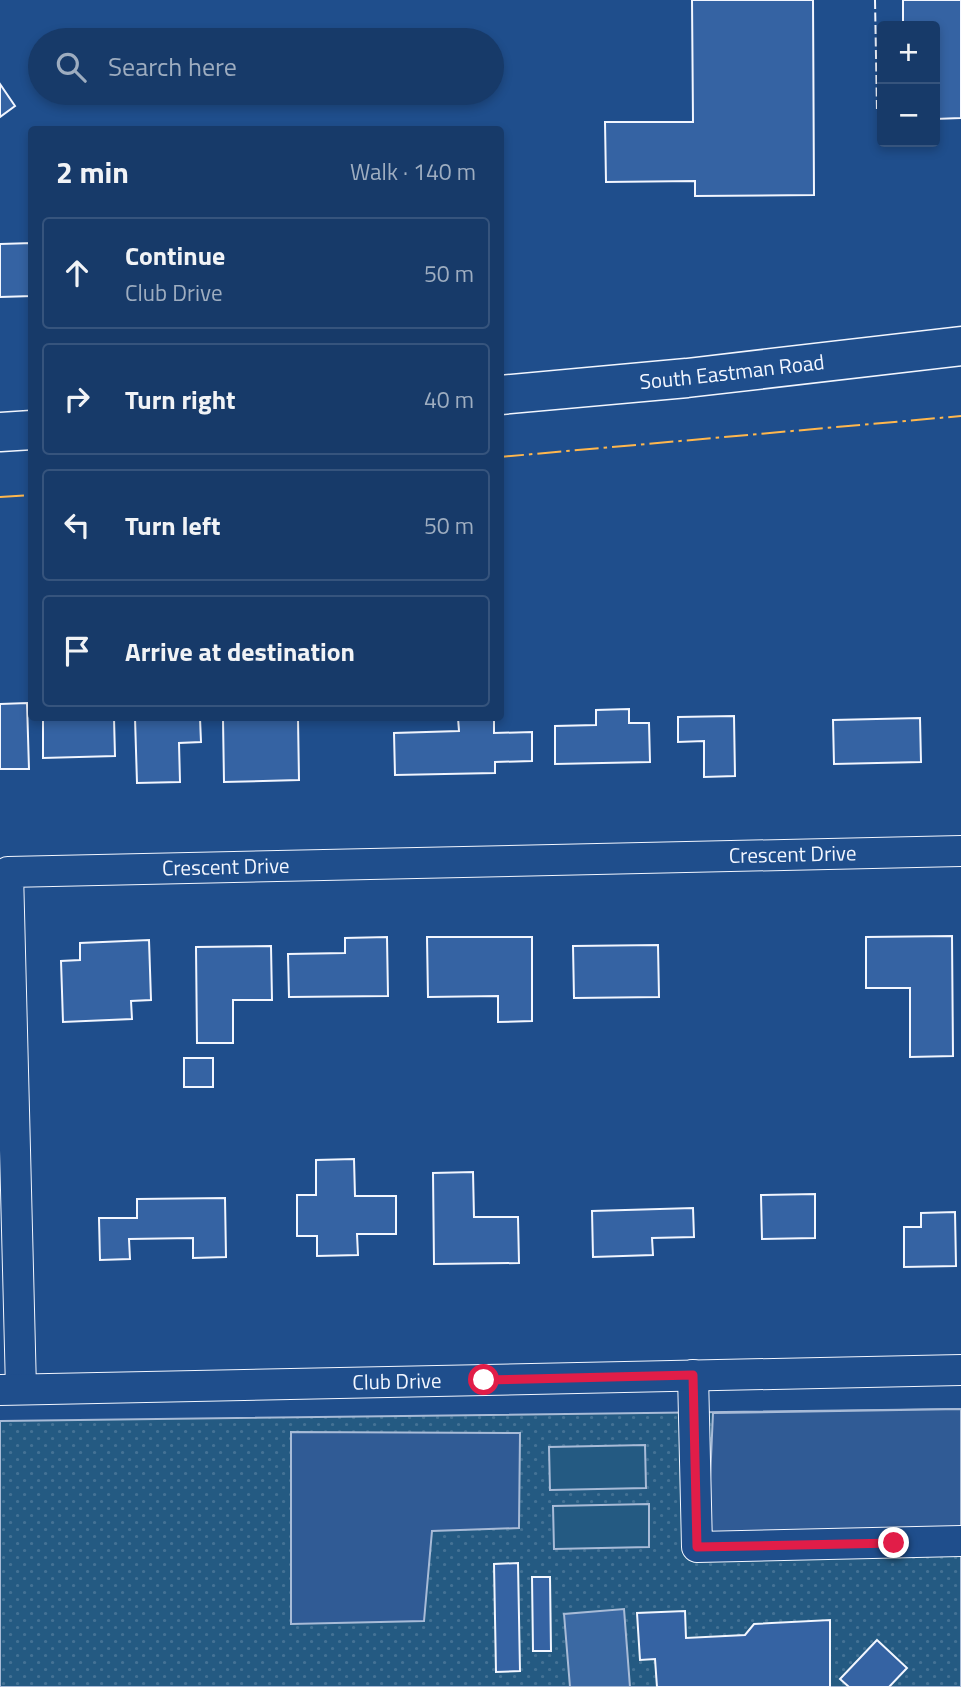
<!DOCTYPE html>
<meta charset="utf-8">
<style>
:root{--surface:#173a69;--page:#20416f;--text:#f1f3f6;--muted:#9eadc0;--line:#36547d}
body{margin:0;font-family:"Titillium Web",sans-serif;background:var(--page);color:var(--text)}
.controls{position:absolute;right:21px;top:21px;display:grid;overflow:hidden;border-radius:7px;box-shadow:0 4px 10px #0003}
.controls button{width:63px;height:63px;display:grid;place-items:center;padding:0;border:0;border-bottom:2px solid var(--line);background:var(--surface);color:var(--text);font:35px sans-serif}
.stop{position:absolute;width:21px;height:21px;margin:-16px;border:5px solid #e11d48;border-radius:50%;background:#fff}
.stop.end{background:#e11d48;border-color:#fff;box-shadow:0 2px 7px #0008}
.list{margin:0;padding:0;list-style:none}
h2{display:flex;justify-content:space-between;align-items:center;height:91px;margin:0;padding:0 28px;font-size:30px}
h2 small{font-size:23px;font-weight:400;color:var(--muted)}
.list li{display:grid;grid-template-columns:46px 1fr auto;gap:21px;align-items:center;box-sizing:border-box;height:112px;margin:0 14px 14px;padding:0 14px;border:2px solid var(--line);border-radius:7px}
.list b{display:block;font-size:26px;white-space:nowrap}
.list p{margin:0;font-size:23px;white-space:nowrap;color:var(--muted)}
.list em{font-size:23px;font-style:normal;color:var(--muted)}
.icon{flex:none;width:38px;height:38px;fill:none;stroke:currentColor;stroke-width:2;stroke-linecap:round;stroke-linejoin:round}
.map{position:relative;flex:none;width:961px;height:1687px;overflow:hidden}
.search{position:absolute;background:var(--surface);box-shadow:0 4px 10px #0003;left:28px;top:28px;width:476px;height:77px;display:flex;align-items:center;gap:18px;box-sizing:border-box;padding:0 24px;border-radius:38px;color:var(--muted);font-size:26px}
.panel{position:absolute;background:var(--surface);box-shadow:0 4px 10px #0003;left:28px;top:126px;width:476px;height:595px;border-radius:7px}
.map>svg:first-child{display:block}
.grass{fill:url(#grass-dots);stroke:#a8bbd7;stroke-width:2}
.garden{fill:#245a82;stroke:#a8bbd7;stroke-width:2}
.parking{fill:#305b95;stroke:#a8bbd7;stroke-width:2}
.water{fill:#3b69a3;stroke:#a8bbd7;stroke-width:2}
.building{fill:#3563a3;stroke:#f2f6ff;stroke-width:2}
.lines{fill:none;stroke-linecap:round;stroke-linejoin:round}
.minor-casing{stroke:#f2f6ff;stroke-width:32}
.major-casing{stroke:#f2f6ff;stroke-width:41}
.minor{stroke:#1f4e8c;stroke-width:30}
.major{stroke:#1f4e8c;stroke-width:38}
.fence{stroke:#f2f6ff;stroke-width:2;stroke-dasharray:9 3.5;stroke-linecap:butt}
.power{stroke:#ffb74d;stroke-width:2;stroke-dasharray:24 5 3.5 5;stroke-linecap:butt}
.route{stroke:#e11d48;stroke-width:9}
.labels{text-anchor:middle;stroke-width:5;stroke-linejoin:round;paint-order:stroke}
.street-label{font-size:21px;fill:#f2f6ff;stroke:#1f4e8c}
</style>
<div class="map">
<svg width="961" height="1687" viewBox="0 0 961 1687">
<defs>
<pattern id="grass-dots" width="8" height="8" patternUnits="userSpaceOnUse" patternTransform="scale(1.75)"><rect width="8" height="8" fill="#245a82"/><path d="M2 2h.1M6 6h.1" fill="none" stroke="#447295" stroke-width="1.8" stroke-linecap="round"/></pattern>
</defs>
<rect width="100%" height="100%" fill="#1f4e8c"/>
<path class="grass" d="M961,1409V1687H0V1421Z"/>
<g class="garden">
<path d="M645,1445L646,1488L550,1490L549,1447Z"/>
<path d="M649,1504V1547L554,1549L553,1506Z"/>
</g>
<g class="parking">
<path d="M961,1409V1532L707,1546L713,1413Z"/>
<path d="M291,1432L520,1433L519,1528L432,1531L424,1621L291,1624Z"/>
</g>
<path class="water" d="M624,1609L630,1687H570L564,1614Z"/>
<g class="building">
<path d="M692,0H813L814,195L695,196V181L606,182L605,122H693Z"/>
<path d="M903,0H961V118L935,119V26H903Z"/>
<path d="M0,84L15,106L0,117Z"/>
<path d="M32,243V296L0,297V244Z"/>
<path d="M27,703L29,769H0V704Z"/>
<path d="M629,709V723H649L650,762L555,764V726L596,725V710Z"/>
<path d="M734,716L735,776L704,777V741L678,742V717Z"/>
<path d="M43,718H114L115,756L43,758Z"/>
<path d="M135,718H200L201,742L179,743L180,782L137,783Z"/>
<path d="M298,718L299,780L224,782L223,719Z"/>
<path d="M458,718H494V733L532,732V761L495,762V773L395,775L394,733L459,731Z"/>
<path d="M920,718L921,762L834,764L833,720Z"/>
<path d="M952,936L953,1056L910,1057V988H866V937Z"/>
<path d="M387,937L388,996L289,997L288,954L345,953V938Z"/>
<path d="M427,937H532V1021L498,1022V996L428,997Z"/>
<path d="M149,940L151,1000L131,1001L132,1019L63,1022L61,961L80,960V943Z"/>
<path d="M658,945L659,997L574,998L573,946Z"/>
<path d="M271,946L272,1000H233V1043H197L196,947Z"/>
<rect x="184" y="1058" width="29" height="29"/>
<path d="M354,1159L355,1196H396V1234H357L358,1255L317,1256V1236H297V1195H316V1160Z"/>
<path d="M473,1172L474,1217H518L519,1263L434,1264L433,1173Z"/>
<path d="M815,1194V1238L762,1239L761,1195Z"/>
<path d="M225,1198L226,1257L193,1258V1238L129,1239L130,1259L100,1260L99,1218H137V1199Z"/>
<path d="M693,1208L694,1237L652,1238L653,1255L593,1257L592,1211Z"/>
<path d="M955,1212L956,1266L904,1267V1227H921V1213Z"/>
<path d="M518,1563L520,1671L496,1672L494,1564Z"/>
<path d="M532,1577H550L551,1651H533Z"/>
<path d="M685,1611L686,1638L745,1635L754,1624L830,1620V1687H657L655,1659L640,1660L637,1613Z"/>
<path d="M877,1640L907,1668L889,1687H849L840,1679Z"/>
</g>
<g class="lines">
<defs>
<g id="minor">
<path d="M693,1375L697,1547L961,1541"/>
<path id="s1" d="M21,1389L8,872L961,851"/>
<path id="s2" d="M0,1390L961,1370"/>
</g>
<g id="major">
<path id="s3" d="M500,395L687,378L961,346"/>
<path d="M0,432L32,430"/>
</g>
</defs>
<use href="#minor" class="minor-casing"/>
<use href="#major" class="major-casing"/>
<use href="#minor" class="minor"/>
<use href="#major" class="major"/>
<path class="fence" d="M875,0L877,112H882"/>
<g class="power">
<path d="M500,457L961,416"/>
<path d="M0,497L32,495"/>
</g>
</g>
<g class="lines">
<path class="route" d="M484,1380L693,1375L697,1547L894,1543"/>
</g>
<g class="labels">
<g class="street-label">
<text dy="7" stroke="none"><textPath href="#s3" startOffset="233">South Eastman Road</textPath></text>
<text dy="7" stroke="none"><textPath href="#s1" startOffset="1302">Crescent Drive</textPath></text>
<text dy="7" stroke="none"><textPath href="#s1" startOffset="735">Crescent Drive</textPath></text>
<text dy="7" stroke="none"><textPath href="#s2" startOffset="397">Club Drive</textPath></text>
</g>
</g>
</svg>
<div class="controls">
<button>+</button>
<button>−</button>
</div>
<div class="stop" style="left:484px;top:1380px"></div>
<div class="stop end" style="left:894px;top:1543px"></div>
<div class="search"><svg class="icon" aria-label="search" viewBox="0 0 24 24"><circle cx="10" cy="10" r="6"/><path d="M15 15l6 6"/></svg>Search here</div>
<section class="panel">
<h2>2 min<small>Walk · 140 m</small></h2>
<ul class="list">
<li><svg class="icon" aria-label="ahead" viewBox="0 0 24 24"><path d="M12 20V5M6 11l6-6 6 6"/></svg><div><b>Continue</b><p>Club Drive</p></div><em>50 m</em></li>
<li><svg class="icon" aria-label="right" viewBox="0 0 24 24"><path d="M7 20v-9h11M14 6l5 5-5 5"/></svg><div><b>Turn right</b></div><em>40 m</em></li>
<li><svg class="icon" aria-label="left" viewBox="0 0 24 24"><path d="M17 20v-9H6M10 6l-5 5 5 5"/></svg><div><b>Turn left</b></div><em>50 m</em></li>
<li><svg class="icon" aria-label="arrive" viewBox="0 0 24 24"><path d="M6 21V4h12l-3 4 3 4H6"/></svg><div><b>Arrive at destination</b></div></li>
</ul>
</section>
</div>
